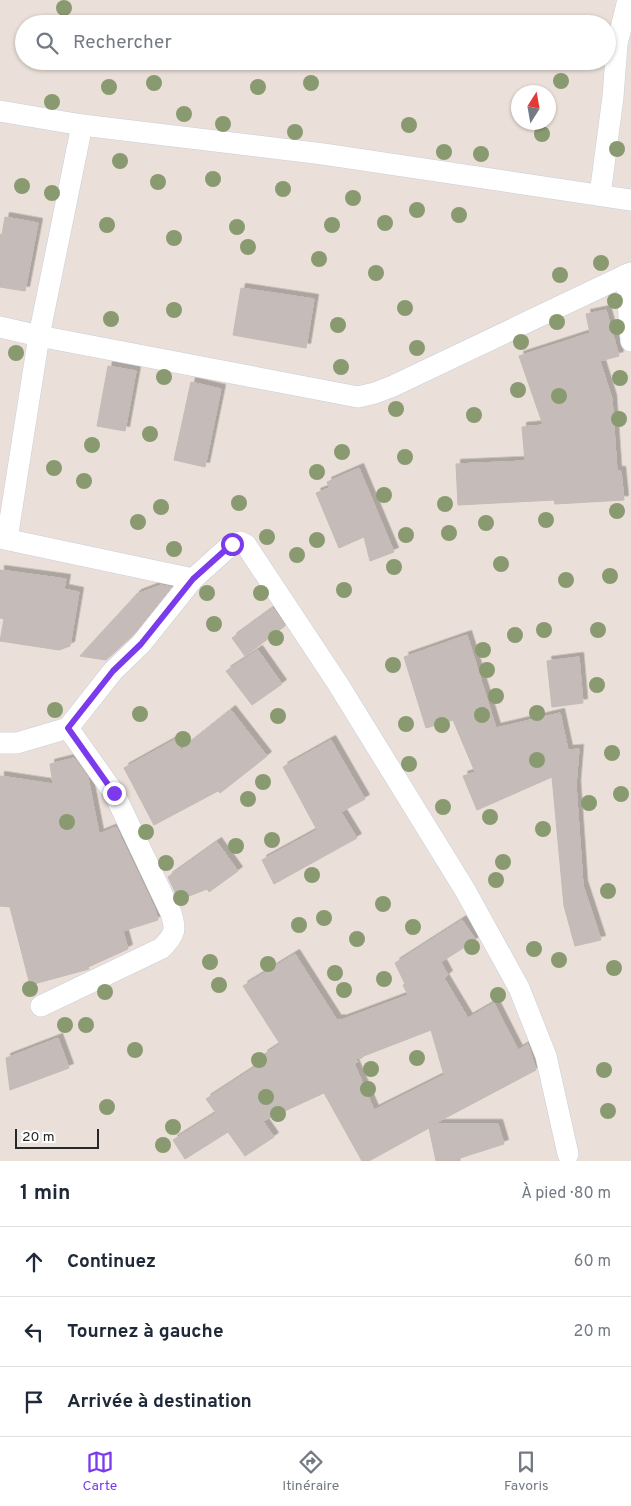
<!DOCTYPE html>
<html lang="fr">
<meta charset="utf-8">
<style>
:root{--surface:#fff;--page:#f2f2f3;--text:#1f2937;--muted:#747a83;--line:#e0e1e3;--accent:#7c3aed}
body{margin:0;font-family:Overpass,sans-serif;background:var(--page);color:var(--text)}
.compass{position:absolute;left:511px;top:85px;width:45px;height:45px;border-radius:50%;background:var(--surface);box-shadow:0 1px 4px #0004;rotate:11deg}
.scale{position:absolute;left:15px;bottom:12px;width:84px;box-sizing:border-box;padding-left:5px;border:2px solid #272727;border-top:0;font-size:14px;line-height:18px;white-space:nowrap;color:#272727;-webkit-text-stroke:4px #fff;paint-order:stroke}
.stop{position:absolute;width:15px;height:15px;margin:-11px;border:4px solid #7c3aed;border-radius:50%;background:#fff}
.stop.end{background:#7c3aed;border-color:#fff;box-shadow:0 1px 5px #0008}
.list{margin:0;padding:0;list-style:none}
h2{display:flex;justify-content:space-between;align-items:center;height:65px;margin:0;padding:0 20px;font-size:21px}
h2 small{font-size:16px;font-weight:400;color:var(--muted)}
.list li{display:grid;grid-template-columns:32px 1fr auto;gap:15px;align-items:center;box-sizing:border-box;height:70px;padding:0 20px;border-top:1px solid var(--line)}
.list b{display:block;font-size:19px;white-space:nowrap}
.list em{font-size:16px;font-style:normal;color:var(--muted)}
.icon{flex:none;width:28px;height:28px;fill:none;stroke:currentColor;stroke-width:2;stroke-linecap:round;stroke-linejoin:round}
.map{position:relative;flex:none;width:631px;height:1161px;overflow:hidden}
.search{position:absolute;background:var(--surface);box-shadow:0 1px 4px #0004;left:15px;right:15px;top:15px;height:55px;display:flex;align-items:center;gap:12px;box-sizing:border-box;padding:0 18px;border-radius:28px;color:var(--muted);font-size:19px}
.sheet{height:275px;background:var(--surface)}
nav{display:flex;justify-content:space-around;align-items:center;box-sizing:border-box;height:70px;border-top:1px solid var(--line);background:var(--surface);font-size:14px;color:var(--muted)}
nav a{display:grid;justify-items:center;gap:2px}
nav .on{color:var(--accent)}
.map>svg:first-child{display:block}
.building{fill:#c5bcb9;stroke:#c5bab3;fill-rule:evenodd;filter:url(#shadow)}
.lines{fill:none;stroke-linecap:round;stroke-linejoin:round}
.street-casing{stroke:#c8cfd9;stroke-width:22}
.street{stroke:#fff;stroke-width:21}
.tree{fill:#8a9a70}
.route{stroke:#7c3aed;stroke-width:6}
</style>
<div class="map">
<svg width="631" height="1161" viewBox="0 0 631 1161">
<defs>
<filter id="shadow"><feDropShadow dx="4.5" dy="-4.5" stdDeviation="0" flood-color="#0004"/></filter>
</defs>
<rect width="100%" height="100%" fill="#eadfd9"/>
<g class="building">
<path d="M5,217L38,223L25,291L0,287V234L2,235Z"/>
<path d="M241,288L314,299L306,348L233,335Z"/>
<path d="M606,310L619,356L600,361L612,399L617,471H621L624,500L555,504L554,500L458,505L456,464L525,461L522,427L543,425L519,356L590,333L586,314Z"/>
<path d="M108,366L136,371L125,431L97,426Z"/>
<path d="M191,382L221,389L205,467L174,460Z"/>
<path d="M359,468L394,552L370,561L364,537L339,548L316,493L329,488L327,482Z"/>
<path d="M0,570L66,579L64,589L79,592L70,646L59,650L0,641L4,619L0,618Z"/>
<path d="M161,585L171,587L132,636L106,660L80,656L137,594Z"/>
<path d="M273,608L285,626L245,656L232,638Z"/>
<path d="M467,635L496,728L560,713L568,750L579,749L576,785L583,885L601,940L575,946L564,906L552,777L477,810L463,776L475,772L453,720L426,728L404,657Z"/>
<path d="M258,650L282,684L252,705L226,671Z"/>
<path d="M579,657L583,703L552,707L547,661Z"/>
<path d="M231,710L267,756L220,793L218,791L154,825L124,768L176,739L181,750Z"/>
<path d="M331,740L365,799L341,812L357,838L274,884L262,860L317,830L283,767Z"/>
<path d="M74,758L88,777L99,834L116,827L155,909L158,920L123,931L128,949L88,967L89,969L30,985L10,907L0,906V776L53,784L50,764Z"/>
<path d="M217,842L238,871L209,892L207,889L179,900L168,877Z"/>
<path d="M462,920L476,940L441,962L448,975L444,978L468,1018L494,1003L518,1050L528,1044L536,1070L434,1124H498L504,1144L460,1158V1161H436L429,1128L369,1161H362L324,1093L263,1121L274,1137L245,1156L228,1132L185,1159L173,1140L216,1113L206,1099L266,1060L263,1055L280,1044L243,986L295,954L337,1020L340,1019L341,1020L408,995L403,985L405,984L395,963ZM431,1030L444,1075L374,1110L354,1063L358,1062L356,1059Z"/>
<path d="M58,1038L69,1068L10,1090L6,1058Z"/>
</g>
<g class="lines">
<defs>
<g id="street">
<path d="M0,111L82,125L323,154L631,200"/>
<path d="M600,195L613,97L617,44L628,0"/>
<path d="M631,273L626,275L631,341"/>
<path d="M0,327L39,336L358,397L375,393L393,386L626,275"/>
<path d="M0,538L193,579"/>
<path d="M7,539L39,336L82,125"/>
<path d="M0,743H17L68,728L113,671L141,644L193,579L232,544L240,542L246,545L338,684L465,890L519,988L546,1056L568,1154"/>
<path d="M41,1006L162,948C174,934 177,932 171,913L114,793L68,728"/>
</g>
</defs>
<use href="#street" class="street-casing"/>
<use href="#street" class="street"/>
</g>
<g class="tree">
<circle cx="64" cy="8" r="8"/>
<circle cx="561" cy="81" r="8"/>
<circle cx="154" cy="83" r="8"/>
<circle cx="311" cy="83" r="8"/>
<circle cx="109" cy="87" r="8"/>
<circle cx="258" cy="87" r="8"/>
<circle cx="52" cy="102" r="8"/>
<circle cx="184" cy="114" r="8"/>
<circle cx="223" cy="124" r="8"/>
<circle cx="409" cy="125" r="8"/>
<circle cx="295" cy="132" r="8"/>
<circle cx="542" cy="134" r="8"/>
<circle cx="617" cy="149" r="8"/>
<circle cx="444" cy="152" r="8"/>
<circle cx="481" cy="154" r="8"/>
<circle cx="120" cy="161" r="8"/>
<circle cx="213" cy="179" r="8"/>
<circle cx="158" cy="182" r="8"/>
<circle cx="22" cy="186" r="8"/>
<circle cx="283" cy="189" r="8"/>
<circle cx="52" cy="193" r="8"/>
<circle cx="353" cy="198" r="8"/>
<circle cx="417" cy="210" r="8"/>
<circle cx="459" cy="215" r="8"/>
<circle cx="385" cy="223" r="8"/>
<circle cx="107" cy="225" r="8"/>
<circle cx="332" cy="225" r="8"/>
<circle cx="237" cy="227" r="8"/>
<circle cx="174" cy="238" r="8"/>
<circle cx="248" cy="247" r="8"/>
<circle cx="319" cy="259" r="8"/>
<circle cx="601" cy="263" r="8"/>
<circle cx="376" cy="273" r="8"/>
<circle cx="560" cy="275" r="8"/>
<circle cx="615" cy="301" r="8"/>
<circle cx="405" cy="308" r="8"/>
<circle cx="174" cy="310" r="8"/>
<circle cx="111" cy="319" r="8"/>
<circle cx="557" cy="322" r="8"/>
<circle cx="338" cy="325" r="8"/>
<circle cx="617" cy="327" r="8"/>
<circle cx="521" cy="342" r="8"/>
<circle cx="417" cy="348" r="8"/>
<circle cx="16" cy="353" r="8"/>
<circle cx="341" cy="367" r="8"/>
<circle cx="164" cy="377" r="8"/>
<circle cx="620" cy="378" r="8"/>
<circle cx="518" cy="390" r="8"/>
<circle cx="559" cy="396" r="8"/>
<circle cx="396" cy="409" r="8"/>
<circle cx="474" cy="415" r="8"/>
<circle cx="619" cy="419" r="8"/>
<circle cx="150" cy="434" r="8"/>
<circle cx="92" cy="445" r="8"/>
<circle cx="342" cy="452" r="8"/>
<circle cx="405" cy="457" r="8"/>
<circle cx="54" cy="468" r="8"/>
<circle cx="317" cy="472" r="8"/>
<circle cx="84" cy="481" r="8"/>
<circle cx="384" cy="495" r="8"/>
<circle cx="239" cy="503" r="8"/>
<circle cx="445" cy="504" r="8"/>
<circle cx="161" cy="507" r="8"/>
<circle cx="617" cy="511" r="8"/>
<circle cx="546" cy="520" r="8"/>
<circle cx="138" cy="522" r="8"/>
<circle cx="486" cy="523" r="8"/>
<circle cx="449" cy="533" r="8"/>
<circle cx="406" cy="535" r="8"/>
<circle cx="267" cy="537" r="8"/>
<circle cx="317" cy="540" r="8"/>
<circle cx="174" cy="549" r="8"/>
<circle cx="297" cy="555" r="8"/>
<circle cx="501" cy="564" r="8"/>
<circle cx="394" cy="567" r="8"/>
<circle cx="610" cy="576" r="8"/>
<circle cx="566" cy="580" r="8"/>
<circle cx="344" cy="590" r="8"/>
<circle cx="207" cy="593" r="8"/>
<circle cx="261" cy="593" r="8"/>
<circle cx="214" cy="624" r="8"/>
<circle cx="544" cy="630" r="8"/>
<circle cx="598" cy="630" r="8"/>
<circle cx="515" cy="635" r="8"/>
<circle cx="276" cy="638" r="8"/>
<circle cx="483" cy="650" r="8"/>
<circle cx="393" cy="665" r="8"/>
<circle cx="487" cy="670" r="8"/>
<circle cx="597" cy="685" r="8"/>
<circle cx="496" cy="696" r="8"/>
<circle cx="55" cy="710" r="8"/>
<circle cx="537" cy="713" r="8"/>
<circle cx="140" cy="714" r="8"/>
<circle cx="482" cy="715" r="8"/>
<circle cx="278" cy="716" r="8"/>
<circle cx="406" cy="724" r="8"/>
<circle cx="442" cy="725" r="8"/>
<circle cx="183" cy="739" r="8"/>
<circle cx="612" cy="753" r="8"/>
<circle cx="537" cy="760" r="8"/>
<circle cx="409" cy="764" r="8"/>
<circle cx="263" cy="782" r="8"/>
<circle cx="621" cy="794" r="8"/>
<circle cx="248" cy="799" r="8"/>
<circle cx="589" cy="803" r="8"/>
<circle cx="443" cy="807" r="8"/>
<circle cx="490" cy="817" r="8"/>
<circle cx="67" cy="822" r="8"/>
<circle cx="543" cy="829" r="8"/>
<circle cx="146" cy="832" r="8"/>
<circle cx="272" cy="840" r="8"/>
<circle cx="236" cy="846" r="8"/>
<circle cx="503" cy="862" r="8"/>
<circle cx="166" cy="863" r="8"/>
<circle cx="312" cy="875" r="8"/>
<circle cx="496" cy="880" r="8"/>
<circle cx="608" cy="891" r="8"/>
<circle cx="181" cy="898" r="8"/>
<circle cx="383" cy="904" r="8"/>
<circle cx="324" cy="918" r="8"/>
<circle cx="299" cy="925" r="8"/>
<circle cx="413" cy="927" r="8"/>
<circle cx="357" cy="939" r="8"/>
<circle cx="472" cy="947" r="8"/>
<circle cx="534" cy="949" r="8"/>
<circle cx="559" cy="960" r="8"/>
<circle cx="210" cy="962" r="8"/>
<circle cx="268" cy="964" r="8"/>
<circle cx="614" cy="968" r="8"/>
<circle cx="335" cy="973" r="8"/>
<circle cx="384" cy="979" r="8"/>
<circle cx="219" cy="985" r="8"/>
<circle cx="30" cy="989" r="8"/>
<circle cx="344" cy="990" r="8"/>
<circle cx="105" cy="992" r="8"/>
<circle cx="498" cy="995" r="8"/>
<circle cx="65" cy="1025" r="8"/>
<circle cx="86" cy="1025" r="8"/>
<circle cx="135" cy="1050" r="8"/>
<circle cx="417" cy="1058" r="8"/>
<circle cx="259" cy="1060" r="8"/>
<circle cx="371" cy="1069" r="8"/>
<circle cx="604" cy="1070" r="8"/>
<circle cx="368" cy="1089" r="8"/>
<circle cx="266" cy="1097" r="8"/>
<circle cx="107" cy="1107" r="8"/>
<circle cx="608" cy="1111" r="8"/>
<circle cx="278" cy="1114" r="8"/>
<circle cx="173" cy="1127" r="8"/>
<circle cx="163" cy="1145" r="8"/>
</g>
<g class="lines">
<path class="route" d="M114,793L68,728L113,671L141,644L193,579L232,544"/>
</g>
</svg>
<svg class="compass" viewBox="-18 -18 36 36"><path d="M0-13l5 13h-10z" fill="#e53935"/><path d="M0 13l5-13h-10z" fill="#747a83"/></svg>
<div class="scale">20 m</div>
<div class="stop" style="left:232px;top:544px"></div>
<div class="stop end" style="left:114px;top:793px"></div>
<div class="search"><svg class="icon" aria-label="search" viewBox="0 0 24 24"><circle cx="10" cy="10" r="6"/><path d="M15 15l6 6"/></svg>Rechercher</div>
</div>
<section class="sheet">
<h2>1 min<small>À pied · 80 m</small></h2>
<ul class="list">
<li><svg class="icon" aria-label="ahead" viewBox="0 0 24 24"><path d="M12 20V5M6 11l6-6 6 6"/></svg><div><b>Continuez</b></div><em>60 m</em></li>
<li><svg class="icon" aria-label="left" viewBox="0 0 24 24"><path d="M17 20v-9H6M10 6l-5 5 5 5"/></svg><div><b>Tournez à gauche</b></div><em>20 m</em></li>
<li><svg class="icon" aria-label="arrive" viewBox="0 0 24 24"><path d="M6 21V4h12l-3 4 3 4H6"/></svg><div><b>Arrivée à destination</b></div></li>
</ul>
</section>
<nav>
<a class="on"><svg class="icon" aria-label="map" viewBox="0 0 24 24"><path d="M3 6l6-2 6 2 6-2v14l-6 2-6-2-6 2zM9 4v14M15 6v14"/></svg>Carte</a>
<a><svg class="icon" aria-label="directions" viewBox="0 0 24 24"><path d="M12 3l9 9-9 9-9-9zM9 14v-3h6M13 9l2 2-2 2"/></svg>Itinéraire</a>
<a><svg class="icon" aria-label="saved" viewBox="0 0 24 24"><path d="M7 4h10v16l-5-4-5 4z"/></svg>Favoris</a>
</nav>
